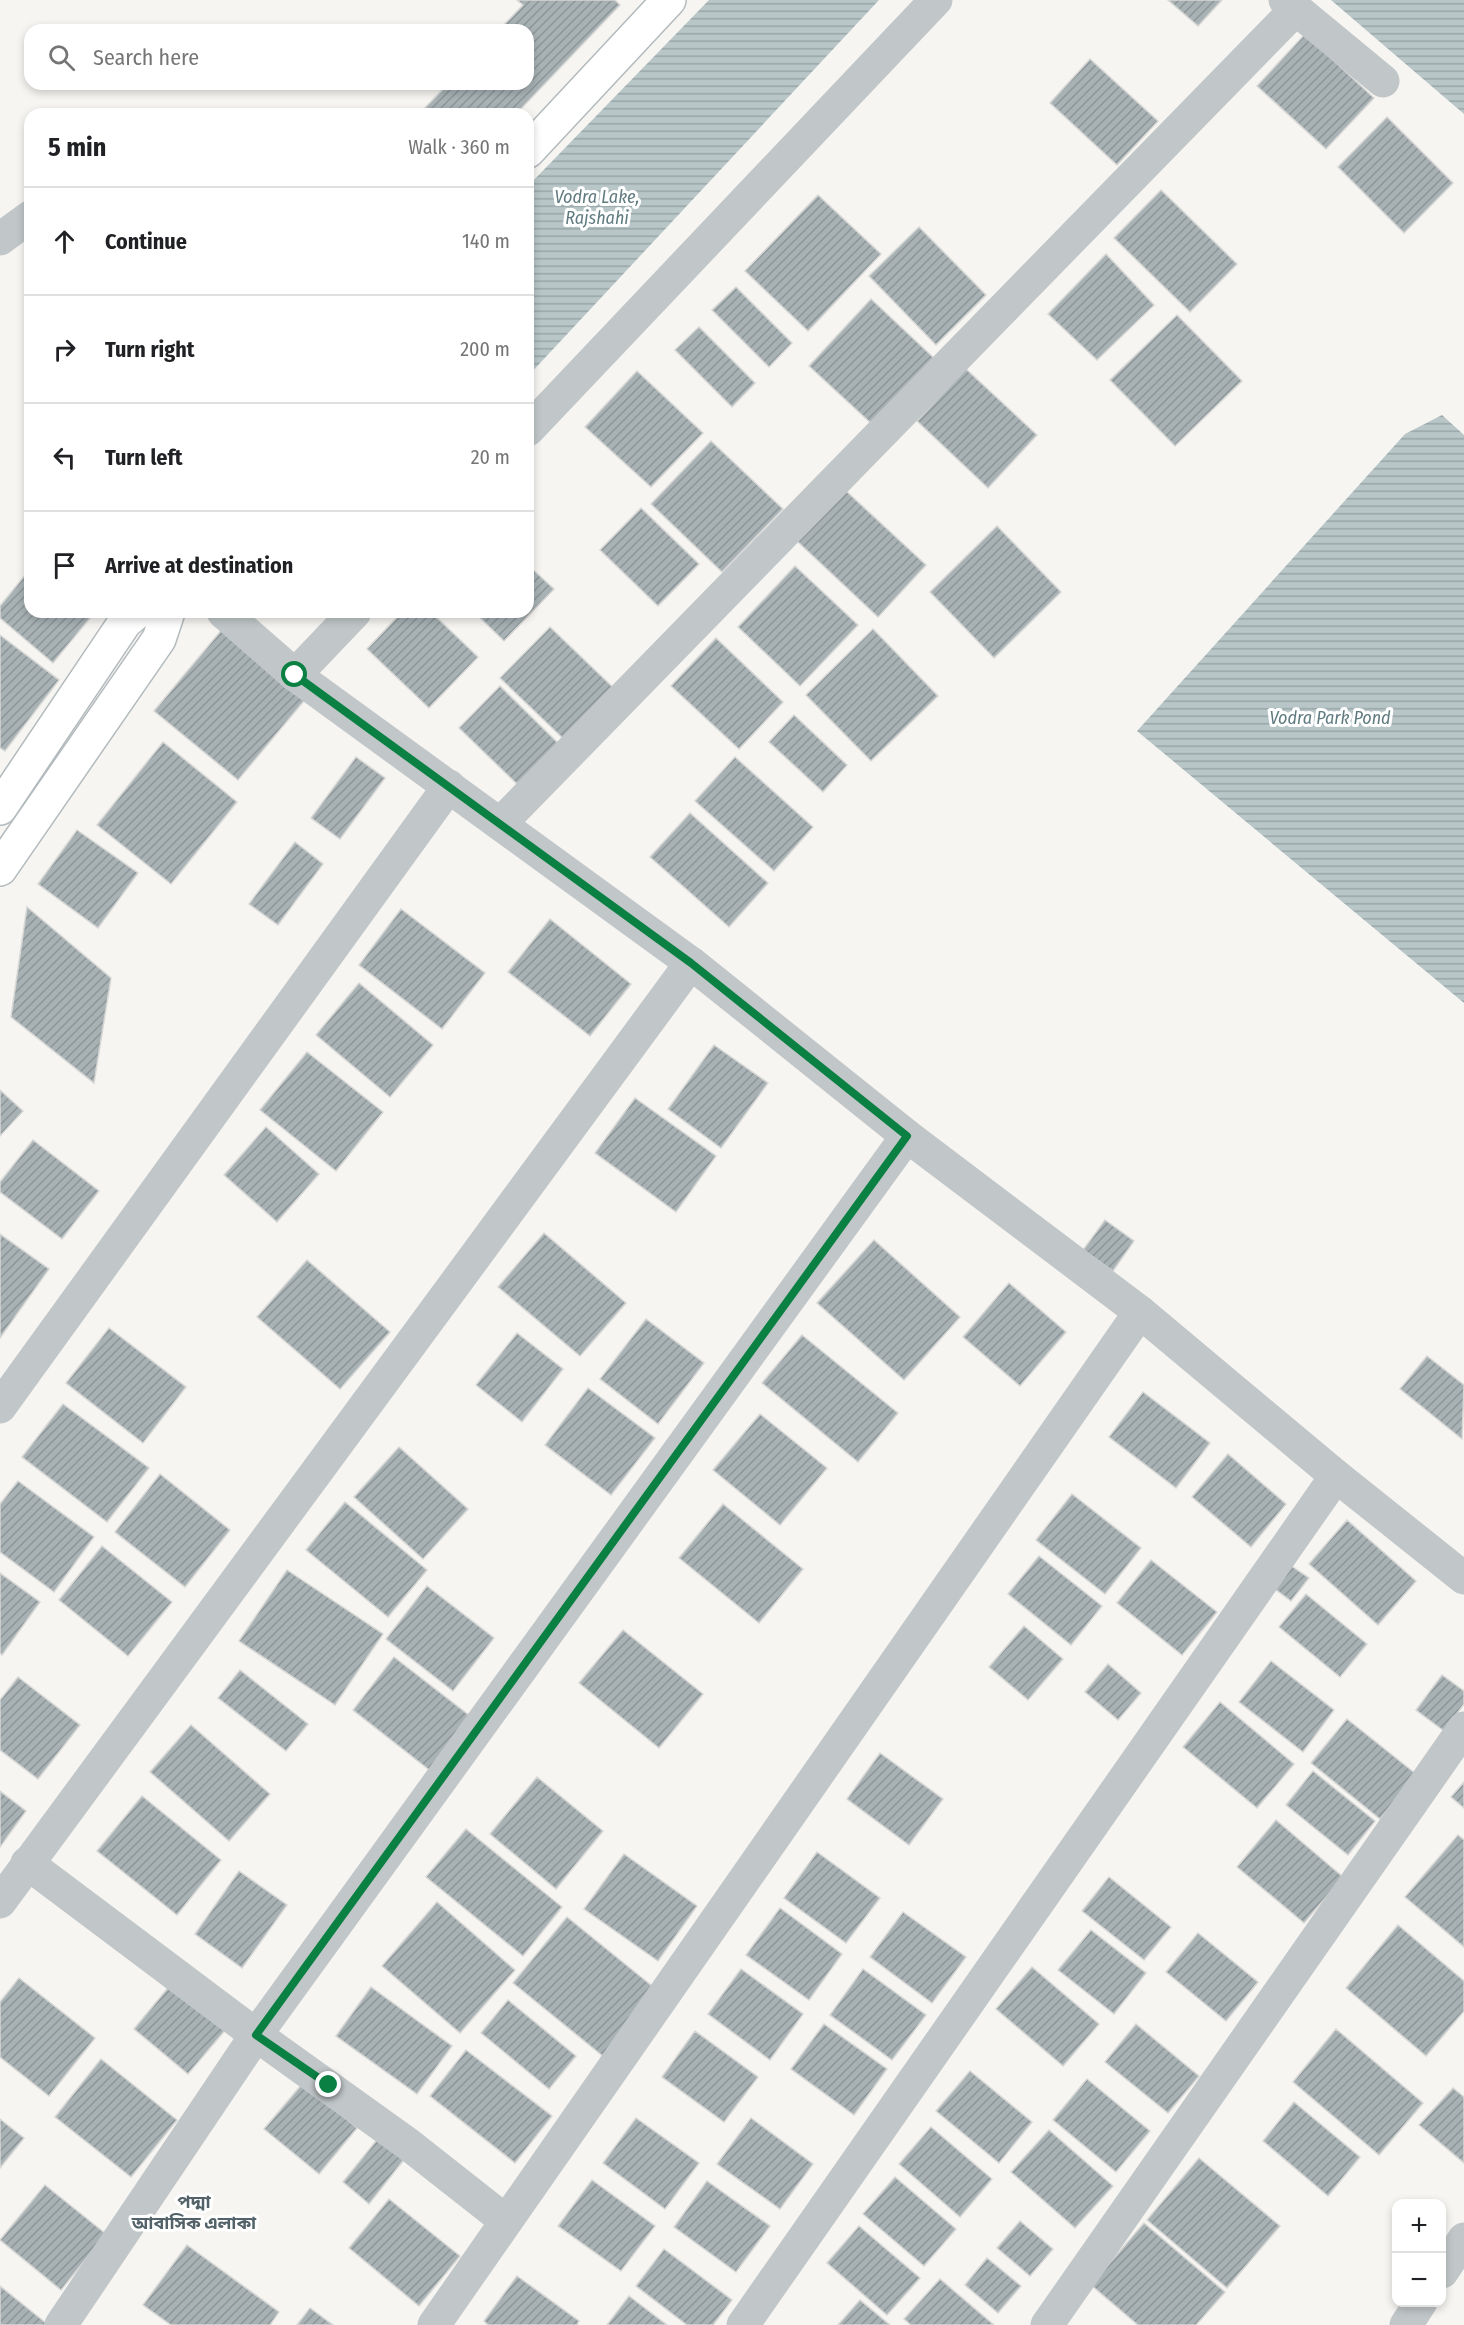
<!DOCTYPE html>
<meta charset="utf-8">
<style>
:root{--surface:#fff;--page:#f6f6f6;--text:#202124;--muted:#757577;--line:#e0e0e0}
body{margin:0;font-family:"Fira Sans Condensed","Noto Sans Bengali",sans-serif;background:var(--page);color:var(--text)}
.controls{position:absolute;right:18px;bottom:18px;display:grid;overflow:hidden;border-radius:12px;box-shadow:0 3px 9px #0003}
.controls button{width:54px;height:54px;display:grid;place-items:center;padding:0;border:0;border-bottom:2px solid var(--line);background:var(--surface);color:var(--text);font:30px sans-serif}
.stop{position:absolute;width:18px;height:18px;margin:-14px;border:4px solid #0b8043;border-radius:50%;background:#fff}
.stop.end{background:#0b8043;border-color:#fff;box-shadow:0 2px 6px #0008}
.list{margin:0;padding:0;list-style:none}
h2{display:flex;justify-content:space-between;align-items:center;height:78px;margin:0;padding:0 24px;font-size:26px}
h2 small{font-size:20px;font-weight:400;color:var(--muted)}
.list li{display:grid;grid-template-columns:39px 1fr auto;gap:18px;align-items:center;box-sizing:border-box;height:108px;padding:0 24px;border-top:2px solid var(--line)}
.list b{display:block;font-size:22px;white-space:nowrap}
.list em{font-size:20px;font-style:normal;color:var(--muted)}
.icon{flex:none;width:33px;height:33px;fill:none;stroke:currentColor;stroke-width:2;stroke-linecap:round;stroke-linejoin:round}
.map{position:relative;flex:none;width:1464px;height:2325px;overflow:hidden}
.search{position:absolute;background:var(--surface);box-shadow:0 3px 9px #0003;left:24px;top:24px;width:510px;height:66px;display:flex;align-items:center;gap:15px;box-sizing:border-box;padding:0 21px;border-radius:18px;color:var(--muted);font-size:22px}
.panel{position:absolute;background:var(--surface);box-shadow:0 3px 9px #0003;left:24px;top:108px;width:510px;height:510px;border-radius:18px}
.map>svg:first-child{display:block}
.water{fill:url(#water-rules)}
.building{fill:url(#building-hatch);stroke:#d7d7d5;stroke-width:1.5}
.lines{fill:none;stroke-linecap:round;stroke-linejoin:round}
.secondary-casing{stroke:#b3babd;stroke-width:36}
.minor{stroke:#c1c6c8;stroke-width:33}
.secondary{stroke:#fff;stroke-width:33}
.route{stroke:#0b8043;stroke-width:8}
.labels{text-anchor:middle;stroke-width:6;stroke-linejoin:round;paint-order:stroke}
.water-label{font-size:18px;font-style:italic;fill:#607b80;stroke:#fff}
.neighbourhood-label{font-size:18px;font-weight:bold;fill:#526268;stroke:#fff}
</style>
<div class="map">
<svg width="1464" height="2325" viewBox="0 0 1464 2325">
<defs>
<pattern id="water-rules" width="6" height="5" patternUnits="userSpaceOnUse" patternTransform="scale(1.5)"><rect width="6" height="5" fill="#b8c6c8"/><path d="M0 2.5h6" fill="none" stroke="#99a6a8"/></pattern>
<pattern id="building-hatch" width="6" height="6" patternUnits="userSpaceOnUse" patternTransform="scale(1.5)"><rect width="6" height="6" fill="#a8b2b5"/><path d="M-1 1l2-2M0 6l6-6M5 7l2-2" fill="none" stroke="#8c9699"/></pattern>
</defs>
<rect width="100%" height="100%" fill="#f6f5f2"/>
<g class="water">
<path d="M709,0H879L528,376V186Z"/>
<path d="M1331,0H1464V114Z"/>
<path d="M1442,415L1464,435V1003L1137,731L1405,434Z"/>
</g>
<g class="building">
<path d="M517,0H615L620,5L516,114H419L448,84H528V30H499L523,5Z"/>
<path d="M1168,0H1222L1198,26Z"/>
<path d="M1305,34L1374,98L1326,149L1257,86Z"/>
<path d="M1090,59L1158,121L1117,165L1050,103Z"/>
<path d="M1387,117L1453,183L1404,233L1338,167Z"/>
<path d="M1161,190L1237,264L1190,312L1114,238Z"/>
<path d="M818,195L881,254L808,331L745,271Z"/>
<path d="M919,227L986,295L936,345L869,276Z"/>
<path d="M1106,254L1154,305L1097,360L1048,314Z"/>
<path d="M736,287L792,343L769,367L712,310Z"/>
<path d="M871,299L935,359L874,426L809,366Z"/>
<path d="M1177,315L1242,381L1175,446L1110,380Z"/>
<path d="M699,327L755,383L732,407L675,350Z"/>
<path d="M966,369L1037,435L988,488L917,421Z"/>
<path d="M637,371L703,433L651,487L585,427Z"/>
<path d="M711,441L783,509L722,572L651,504Z"/>
<path d="M845,490L926,565L878,617L797,541Z"/>
<path d="M641,508L699,564L658,606L600,550Z"/>
<path d="M997,526L1061,592L994,658L930,592Z"/>
<path d="M528,565L554,589L504,641L474,612H528Z"/>
<path d="M795,566L858,625L800,686L738,627Z"/>
<path d="M30,569V612H95L53,663L0,618V606Z"/>
<path d="M402,612H431L478,657L429,708L367,649Z"/>
<path d="M224,627L308,696L238,780L154,711Z"/>
<path d="M550,627L622,696L572,747L500,678Z"/>
<path d="M873,629L938,696L871,761L806,695Z"/>
<path d="M0,635L59,680L5,751L0,748Z"/>
<path d="M716,638L783,702L739,749L671,686Z"/>
<path d="M500,686L558,743L517,784L459,728Z"/>
<path d="M794,715L847,765L823,792L769,742Z"/>
<path d="M163,742L237,802L171,884L97,825Z"/>
<path d="M356,757L385,778L340,839L311,818Z"/>
<path d="M735,757L813,827L774,871L695,801Z"/>
<path d="M690,813L768,883L729,927L650,857Z"/>
<path d="M77,830L138,873L98,928L38,884Z"/>
<path d="M295,842L323,864L278,925L249,904Z"/>
<path d="M27,907L111,978L94,1083L11,1017Z"/>
<path d="M401,909L485,973L442,1029L359,965Z"/>
<path d="M550,919L631,984L590,1036L508,972Z"/>
<path d="M359,983L433,1045L390,1097L316,1035Z"/>
<path d="M714,1045L768,1083L721,1148L668,1109Z"/>
<path d="M307,1052L383,1112L336,1171L260,1110Z"/>
<path d="M0,1090L23,1111L0,1136Z"/>
<path d="M635,1098L716,1156L676,1212L595,1153Z"/>
<path d="M266,1127L319,1174L277,1222L224,1175Z"/>
<path d="M33,1140L99,1191L62,1239L0,1192V1182Z"/>
<path d="M1105,1220L1134,1241L1113,1271L1083,1250Z"/>
<path d="M544,1233L626,1303L580,1356L498,1287Z"/>
<path d="M0,1234L49,1269L0,1338Z"/>
<path d="M874,1240L960,1317L904,1380L817,1303Z"/>
<path d="M307,1260L390,1332L340,1389L257,1317Z"/>
<path d="M1009,1283L1066,1332L1020,1386L963,1337Z"/>
<path d="M646,1319L704,1363L658,1424L600,1379Z"/>
<path d="M109,1328L186,1387L143,1443L66,1383Z"/>
<path d="M517,1333L563,1369L522,1422L476,1385Z"/>
<path d="M802,1335L898,1413L858,1462L762,1383Z"/>
<path d="M1427,1356L1464,1385L1462,1439L1400,1389Z"/>
<path d="M588,1388L655,1438L611,1495L545,1445Z"/>
<path d="M1143,1392L1210,1443L1176,1488L1109,1437Z"/>
<path d="M63,1404L149,1468L107,1522L22,1457Z"/>
<path d="M760,1414L827,1468L780,1525L713,1470Z"/>
<path d="M399,1447L468,1509L423,1559L354,1497Z"/>
<path d="M1228,1454L1286,1504L1251,1547L1192,1497Z"/>
<path d="M160,1474L230,1530L185,1587L115,1532Z"/>
<path d="M18,1481L94,1537L54,1592L0,1552V1504Z"/>
<path d="M1072,1494L1141,1548L1105,1594L1036,1540Z"/>
<path d="M345,1502L427,1570L388,1617L306,1550Z"/>
<path d="M723,1504L803,1569L759,1623L679,1558Z"/>
<path d="M1347,1520L1416,1581L1378,1625L1309,1564Z"/>
<path d="M102,1546L172,1602L128,1656L59,1600Z"/>
<path d="M1039,1556L1102,1606L1071,1645L1008,1594Z"/>
<path d="M1151,1560L1217,1612L1182,1655L1117,1603Z"/>
<path d="M1287,1563L1309,1578L1291,1601L1271,1586Z"/>
<path d="M287,1570L383,1634L335,1705L239,1641Z"/>
<path d="M0,1573L40,1602L2,1655L0,1653Z"/>
<path d="M427,1586L494,1638L453,1691L386,1639Z"/>
<path d="M1306,1594L1367,1644L1340,1677L1279,1627Z"/>
<path d="M1024,1626L1063,1659L1028,1700L989,1667Z"/>
<path d="M623,1630L703,1694L659,1748L579,1683Z"/>
<path d="M394,1657L479,1723L437,1776L353,1710Z"/>
<path d="M1271,1661L1334,1710L1303,1752L1239,1702Z"/>
<path d="M1108,1664L1141,1693L1118,1720L1085,1692Z"/>
<path d="M240,1670L308,1724L286,1751L218,1698Z"/>
<path d="M1442,1675L1464,1691V1704L1444,1731L1416,1710Z"/>
<path d="M18,1677L80,1725L38,1779L0,1750V1700Z"/>
<path d="M1220,1702L1294,1764L1257,1808L1183,1747Z"/>
<path d="M1347,1719L1416,1774L1380,1819L1311,1763Z"/>
<path d="M191,1725L270,1794L229,1841L150,1772Z"/>
<path d="M880,1753L943,1799L909,1845L847,1799Z"/>
<path d="M1313,1771L1375,1821L1348,1855L1286,1805Z"/>
<path d="M537,1777L603,1831L556,1889L490,1834Z"/>
<path d="M1464,1782V1808L1451,1797Z"/>
<path d="M0,1791L26,1811L0,1847Z"/>
<path d="M142,1796L221,1860L177,1915L97,1851Z"/>
<path d="M1276,1820L1343,1877L1304,1923L1237,1867Z"/>
<path d="M466,1829L562,1907L523,1956L426,1877Z"/>
<path d="M1458,1835L1464,1840V1947L1405,1897Z"/>
<path d="M817,1852L880,1898L846,1943L784,1898Z"/>
<path d="M624,1854L697,1906L658,1961L584,1909Z"/>
<path d="M239,1871L287,1905L242,1968L195,1934Z"/>
<path d="M1109,1877L1171,1927L1144,1960L1082,1911Z"/>
<path d="M437,1902L515,1970L460,2033L382,1966Z"/>
<path d="M780,1908L842,1954L809,2000L746,1955Z"/>
<path d="M903,1912L966,1957L932,2003L870,1957Z"/>
<path d="M567,1917L657,1990L604,2057L513,1983Z"/>
<path d="M1398,1925L1464,1981V2011L1426,2056L1346,1988Z"/>
<path d="M1091,1930L1146,1973L1114,2014L1058,1970Z"/>
<path d="M1198,1933L1258,1982L1226,2021L1166,1972Z"/>
<path d="M1032,1967L1099,2024L1063,2066L996,2009Z"/>
<path d="M741,1969L803,2014L770,2060L708,2014Z"/>
<path d="M863,1969L926,2015L892,2060L830,2015Z"/>
<path d="M19,1978L95,2038L49,2096L0,2057V2002Z"/>
<path d="M172,1983L227,2028L188,2074L134,2029Z"/>
<path d="M371,1987L452,2046L417,2094L336,2036Z"/>
<path d="M508,2000L576,2056L549,2089L481,2033Z"/>
<path d="M824,2024L887,2069L854,2115L791,2069Z"/>
<path d="M1136,2024L1199,2076L1168,2113L1105,2062Z"/>
<path d="M1336,2029L1423,2103L1379,2155L1293,2082Z"/>
<path d="M695,2031L758,2077L724,2122L662,2077Z"/>
<path d="M466,2050L552,2116L515,2163L430,2096Z"/>
<path d="M101,2059L177,2120L131,2177L55,2117Z"/>
<path d="M970,2071L1032,2122L999,2163L936,2111Z"/>
<path d="M1087,2079L1150,2131L1116,2172L1053,2120Z"/>
<path d="M303,2083L357,2128L319,2174L264,2129Z"/>
<path d="M1453,2088L1464,2097V2163L1419,2125Z"/>
<path d="M1294,2102L1360,2157L1328,2196L1263,2141Z"/>
<path d="M636,2118L699,2163L665,2209L603,2163Z"/>
<path d="M751,2118L813,2164L780,2209L717,2164Z"/>
<path d="M0,2119L24,2138L0,2168Z"/>
<path d="M931,2127L992,2179L960,2217L899,2164Z"/>
<path d="M1049,2130L1113,2186L1075,2228L1011,2172Z"/>
<path d="M384,2131L410,2152L369,2204L343,2182Z"/>
<path d="M1199,2158L1280,2226L1227,2288L1147,2220Z"/>
<path d="M895,2177L956,2229L924,2266L863,2214Z"/>
<path d="M592,2180L655,2226L621,2271L558,2226Z"/>
<path d="M707,2181L770,2226L736,2272L674,2227Z"/>
<path d="M45,2185L106,2234L61,2290L0,2240Z"/>
<path d="M389,2199L460,2256L419,2306L349,2248Z"/>
<path d="M1020,2221L1053,2249L1030,2276L997,2248Z"/>
<path d="M1144,2223L1225,2292L1196,2325H1138L1091,2285Z"/>
<path d="M859,2226L920,2278L887,2315L827,2263Z"/>
<path d="M187,2245L279,2312L270,2325H171L143,2305Z"/>
<path d="M664,2249L732,2300L713,2325H687L636,2286Z"/>
<path d="M987,2258L1021,2286L998,2313L965,2285Z"/>
<path d="M517,2276L579,2321L577,2325H488L484,2321Z"/>
<path d="M940,2279L994,2325H911L904,2319Z"/>
<path d="M0,2286L46,2323L44,2325H0Z"/>
<path d="M629,2296L667,2325H607Z"/>
<path d="M860,2300L890,2325H838Z"/>
<path d="M310,2308L333,2325H297Z"/>
</g>
<g class="lines">
<defs>
<g id="secondary">
<path d="M528,151L669,0"/>
<path d="M0,808L125,622L137,612"/>
<path d="M0,869L159,639L168,612"/>
</g>
</defs>
<use href="#secondary" class="secondary-casing"/>
<g class="minor">
<path d="M1285,0L1383,81"/>
<path d="M0,239L30,217"/>
<path d="M528,430L936,0"/>
<path d="M223,612L295,675L691,963L907,1136L1140,1312L1336,1476L1464,1578"/>
<path d="M295,675L355,612"/>
<path d="M500,824L1296,9"/>
<path d="M0,1407L449,786"/>
<path d="M27,1863L256,2035L408,2144L506,2221"/>
<path d="M0,1902L691,963"/>
<path d="M1442,2272L1464,2239"/>
<path d="M61,2325L256,2035L907,1136"/>
<path d="M434,2325L1140,1312"/>
<path d="M743,2325L1336,1476"/>
<path d="M1047,2325L1464,1728"/>
<path d="M1406,2325L1421,2302"/>
</g>
<use href="#secondary" class="secondary"/>
</g>
<g class="lines">
<path class="route" d="M295,675L691,963L907,1136L256,2035L329,2085"/>
</g>
<g class="labels">
<g class="water-label">
<text x="597" y="203">Vodra Lake,<tspan x="597" dy="21">Rajshahi</tspan></text>
<text x="1330" y="724">Vodra Park Pond</text>
</g>
<g class="neighbourhood-label">
<text x="194" y="2208">পদ্মা<tspan x="194" dy="21">আবাসিক এলাকা</tspan></text>
</g>
</g>
</svg>
<div class="controls">
<button>+</button>
<button>−</button>
</div>
<div class="stop" style="left:295px;top:675px"></div>
<div class="stop end" style="left:329px;top:2085px"></div>
<div class="search"><svg class="icon" aria-label="search" viewBox="0 0 24 24"><circle cx="10" cy="10" r="6"/><path d="M15 15l6 6"/></svg>Search here</div>
<section class="panel">
<h2>5 min<small>Walk · 360 m</small></h2>
<ul class="list">
<li><svg class="icon" aria-label="ahead" viewBox="0 0 24 24"><path d="M12 20V5M6 11l6-6 6 6"/></svg><div><b>Continue</b></div><em>140 m</em></li>
<li><svg class="icon" aria-label="right" viewBox="0 0 24 24"><path d="M7 20v-9h11M14 6l5 5-5 5"/></svg><div><b>Turn right</b></div><em>200 m</em></li>
<li><svg class="icon" aria-label="left" viewBox="0 0 24 24"><path d="M17 20v-9H6M10 6l-5 5 5 5"/></svg><div><b>Turn left</b></div><em>20 m</em></li>
<li><svg class="icon" aria-label="arrive" viewBox="0 0 24 24"><path d="M6 21V4h12l-3 4 3 4H6"/></svg><div><b>Arrive at destination</b></div></li>
</ul>
</section>
</div>
